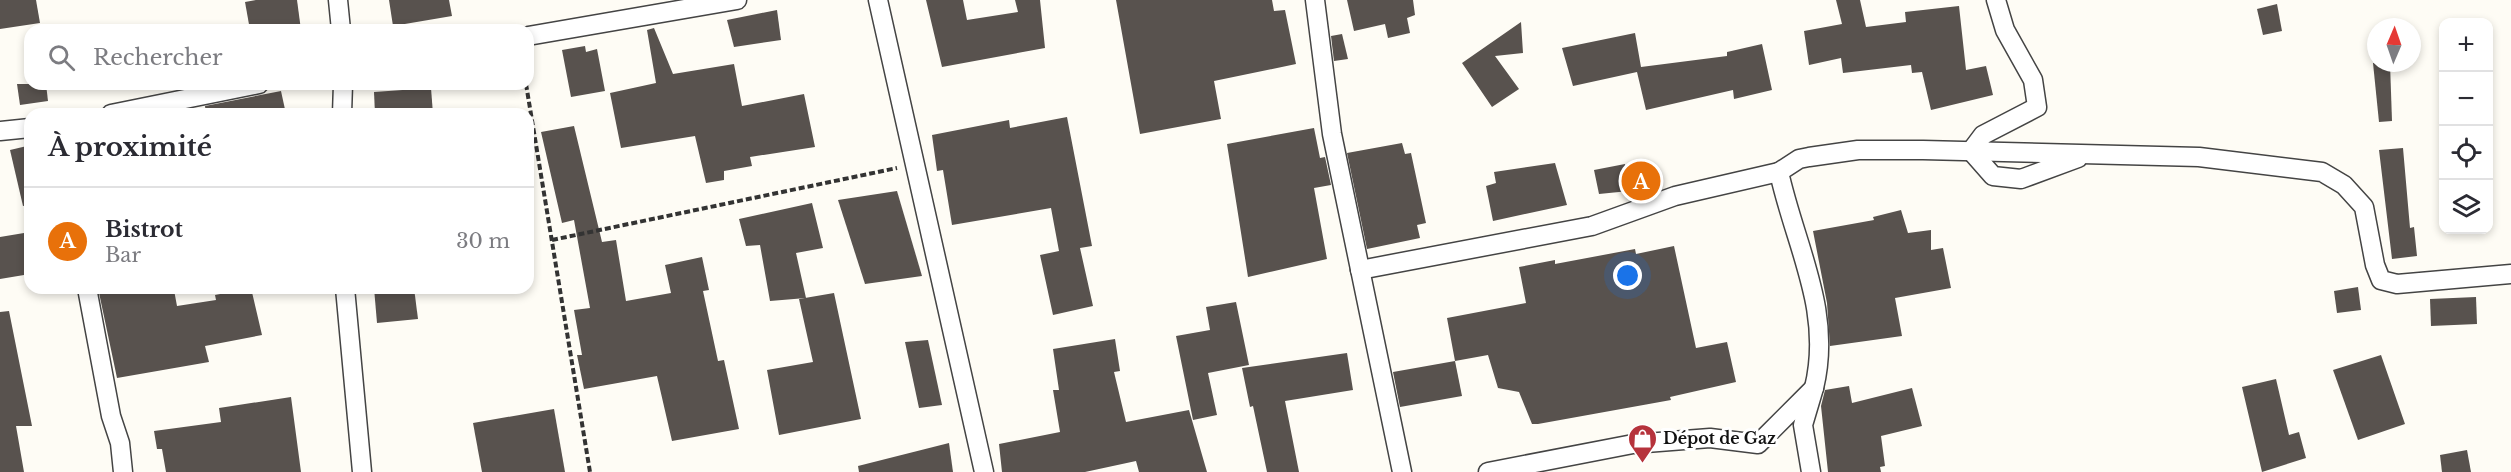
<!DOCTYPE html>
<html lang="fr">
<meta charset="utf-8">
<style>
:root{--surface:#fff;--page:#f7f7f7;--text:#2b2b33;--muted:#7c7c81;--line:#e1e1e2;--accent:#ea580c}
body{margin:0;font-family:"Libre Baskerville",serif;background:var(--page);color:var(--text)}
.controls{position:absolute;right:18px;top:18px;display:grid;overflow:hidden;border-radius:12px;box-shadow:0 3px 9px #0003}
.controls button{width:54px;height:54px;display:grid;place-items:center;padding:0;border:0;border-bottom:2px solid var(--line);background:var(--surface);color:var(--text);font:30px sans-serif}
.compass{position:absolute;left:2367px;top:18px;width:54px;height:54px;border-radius:50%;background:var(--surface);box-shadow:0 3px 9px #0003;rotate:2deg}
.you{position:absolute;left:1628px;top:276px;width:21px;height:21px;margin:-15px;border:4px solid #fff;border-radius:50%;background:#1a73e8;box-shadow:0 0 0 9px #1a73e833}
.badge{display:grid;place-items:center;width:39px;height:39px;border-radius:50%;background:var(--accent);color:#fff;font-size:20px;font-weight:700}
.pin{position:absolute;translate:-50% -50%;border:3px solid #fff;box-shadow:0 2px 6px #0006}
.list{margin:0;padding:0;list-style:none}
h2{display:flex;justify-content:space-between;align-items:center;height:78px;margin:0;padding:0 24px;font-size:26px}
h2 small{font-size:20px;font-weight:400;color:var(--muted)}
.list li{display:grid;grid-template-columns:39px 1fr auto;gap:18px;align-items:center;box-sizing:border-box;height:108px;padding:0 24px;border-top:2px solid var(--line)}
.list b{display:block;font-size:22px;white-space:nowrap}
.list p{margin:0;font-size:20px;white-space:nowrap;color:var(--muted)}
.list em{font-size:20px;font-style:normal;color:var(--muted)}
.icon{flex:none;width:33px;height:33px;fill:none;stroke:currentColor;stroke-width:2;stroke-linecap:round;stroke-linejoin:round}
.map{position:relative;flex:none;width:2511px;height:472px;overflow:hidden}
.search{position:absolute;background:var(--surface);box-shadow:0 3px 9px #0003;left:24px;top:24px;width:510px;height:66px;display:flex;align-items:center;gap:15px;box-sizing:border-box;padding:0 21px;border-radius:18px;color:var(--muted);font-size:22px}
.panel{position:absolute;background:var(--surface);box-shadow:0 3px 9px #0003;left:24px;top:108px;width:510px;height:186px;border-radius:18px}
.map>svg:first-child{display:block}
.building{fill:#58524e}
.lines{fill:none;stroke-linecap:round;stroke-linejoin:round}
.street-casing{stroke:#444;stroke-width:21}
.path{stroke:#333;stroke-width:4;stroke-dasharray:6 3;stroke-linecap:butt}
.street{stroke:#fff;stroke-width:18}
.labels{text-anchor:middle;stroke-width:6;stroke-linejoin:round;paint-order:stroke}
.poi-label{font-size:16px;font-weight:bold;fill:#111;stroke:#fff;text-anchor:start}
</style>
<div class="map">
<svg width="2511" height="472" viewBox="0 0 2511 472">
<rect width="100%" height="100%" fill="#fefcf5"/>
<g class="building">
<path d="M0,0H36L40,23L0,29Z"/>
<path d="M256,0H297L301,30H250L245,2Z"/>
<path d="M389,0H449L452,16L393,26Z"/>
<path d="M926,0H963L967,20L1018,12L1015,0H1040L1045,48L942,67Z"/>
<path d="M1116,0H1272L1274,11L1285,10L1296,64L1214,81L1221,119L1140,134Z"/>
<path d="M1347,0H1413L1415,15L1407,18L1410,33L1388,38L1385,24L1354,31Z"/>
<path d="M1836,0H1860L1866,27L1906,22L1905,12L1959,6L1966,70L1986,66L1993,95L1931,110L1922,72L1912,73L1911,65L1843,73L1841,58L1809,65L1804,31L1842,24Z"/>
<path d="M2277,4L2282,31L2263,35L2257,9Z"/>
<path d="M777,10L781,40L734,47L727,20Z"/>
<path d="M1521,22L1523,53L1495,56L1519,89L1492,107L1462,63Z"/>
<path d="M654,28L673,74L734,64L742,106L804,94L815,147L750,157L752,166L724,171V180L706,183L695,136L621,148L610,93L656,83L647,30Z"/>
<path d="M1635,33L1641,67L1727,56V52L1762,44L1772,90L1734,99L1733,90L1646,110L1637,72L1573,86L1562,48Z"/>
<path d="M1342,34L1348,59L1334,61L1331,36Z"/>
<path d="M585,46L586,52L597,49L605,91L571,97L562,50Z"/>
<path d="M2373,63H2390L2392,121L2379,122Z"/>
<path d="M17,84H46L48,101L20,105Z"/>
<path d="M431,88L433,114H375L374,92Z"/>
<path d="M281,91L286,114H206L205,106Z"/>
<path d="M1067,117L1092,246L1080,248L1093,306L1053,315L1040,255L1059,251L1051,208L952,225L943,170L937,171L932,135L1009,120L1010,128Z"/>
<path d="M574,126L602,242L616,240L626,301L671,293L665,265L702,257L709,290L703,291L718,361L724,360L739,429L672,441L657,376L584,389L577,355H582L574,310L590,308L574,220L562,223L541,132Z"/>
<path d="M1314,128L1320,158L1325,157L1331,185L1314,188L1327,259L1248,277L1227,144Z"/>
<path d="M1402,143L1405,154L1411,153L1426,223L1417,225L1420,238L1367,249L1347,153Z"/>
<path d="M27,146L30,158V205L23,206L10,150Z"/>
<path d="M2403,148L2410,228L2414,227L2417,256L2392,259L2379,150Z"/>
<path d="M1555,163L1567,205L1493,221L1486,186L1496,183L1494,172Z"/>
<path d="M1625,164L1629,191L1599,194L1594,170Z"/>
<path d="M897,191L922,276L865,284L838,200Z"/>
<path d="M812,203L823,248L796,253L806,298L770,301L760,245L746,246L739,219Z"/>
<path d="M1901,210L1908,233L1931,230V250L1943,248L1951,288L1895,298L1902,336L1830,346L1827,303L1813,231L1874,220L1873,217Z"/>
<path d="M30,232V274L0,279V237Z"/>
<path d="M1674,246L1696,348L1727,342L1736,382L1670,397L1671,400L1538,424H1532L1519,392L1498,388L1488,355L1455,361L1447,318L1526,303L1519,267L1555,260V264L1635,249L1636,254Z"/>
<path d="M2358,287L2361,310L2337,313L2334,291Z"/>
<path d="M98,288H128L129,294L174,290L177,306L216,300L215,295L251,288L262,335L205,346L209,362L117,378Z"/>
<path d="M374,288H414L418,319L377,323Z"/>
<path d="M834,293L861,419L779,435L767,370L813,362L799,299Z"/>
<path d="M2476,297L2477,324L2431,326L2430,299Z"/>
<path d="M1236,302L1249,365L1208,373L1217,415L1193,420L1176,336L1210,330L1206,307Z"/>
<path d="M9,311L32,426H16L24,472H0V312Z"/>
<path d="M1115,339L1120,371L1114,372L1126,422L1189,410L1207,472H1139L1136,461L1085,472H1002L999,444L1060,432L1053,390H1059L1053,349Z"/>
<path d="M928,340L942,405L919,408L905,342Z"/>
<path d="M1347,353L1353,390L1285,401L1299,472H1267L1253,406L1250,407L1242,368Z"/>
<path d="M2381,355L2405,424L2358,440L2333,370Z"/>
<path d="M1455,361L1462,396L1400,407L1393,372Z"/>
<path d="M2276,379L2289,435L2299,432L2306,458L2262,472L2242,387Z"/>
<path d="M1849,386L1852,403L1912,388L1922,426L1881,436L1885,466L1880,467L1881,472H1828L1821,406L1825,390Z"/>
<path d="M291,397L301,472H166L162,449H157L154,431L221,422L219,408Z"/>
<path d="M554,409L565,472H482L473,423Z"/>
<path d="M949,443L953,472H859L858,466Z"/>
<path d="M2467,450L2471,472H2442L2440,455Z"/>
</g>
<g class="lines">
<defs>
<g id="street">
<path d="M338,0L341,30"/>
<path d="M878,0L984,472"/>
<path d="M1315,0L1332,134L1402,472"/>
<path d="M1996,0L2005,30L2033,80L2037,107L1983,135L1971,151L1993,176L2021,179L2078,158"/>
<path d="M528,36L737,0"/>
<path d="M111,114L259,84"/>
<path d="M342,114L343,84"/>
<path d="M0,131L30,128"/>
<path d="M1360,270L1592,226L1675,196L1779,172"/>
<path d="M87,288L111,416L120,443L123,472"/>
<path d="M345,288L362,472"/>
<path d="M1814,388C1833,310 1795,246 1779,172L1799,159L1809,157L1858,150H1923L2199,157L2322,172L2344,185L2364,207L2375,265L2381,280L2397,284L2511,274"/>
<path d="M1488,472L1633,444L1710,438L1758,444L1814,388L1803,425L1811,472"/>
</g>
</defs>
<use href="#street" class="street-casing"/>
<g class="path">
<path d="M526,84L590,472"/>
<path d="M552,240L897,168"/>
</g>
<use href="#street" class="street"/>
</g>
<defs>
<symbol id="shop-pin" viewBox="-11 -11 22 30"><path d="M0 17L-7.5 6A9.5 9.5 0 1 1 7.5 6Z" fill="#b6333c" stroke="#fff"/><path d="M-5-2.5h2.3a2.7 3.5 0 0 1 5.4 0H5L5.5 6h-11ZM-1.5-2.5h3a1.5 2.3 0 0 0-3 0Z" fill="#fff"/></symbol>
</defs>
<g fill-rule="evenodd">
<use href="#shop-pin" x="1626" y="422" width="33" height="45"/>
</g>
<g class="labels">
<g class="poi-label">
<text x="1663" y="444">Dépot de Gaz</text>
</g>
</g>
</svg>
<div class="controls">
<button>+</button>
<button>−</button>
<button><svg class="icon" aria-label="locate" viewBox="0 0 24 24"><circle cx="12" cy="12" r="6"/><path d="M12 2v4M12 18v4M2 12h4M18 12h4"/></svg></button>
<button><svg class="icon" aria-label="layers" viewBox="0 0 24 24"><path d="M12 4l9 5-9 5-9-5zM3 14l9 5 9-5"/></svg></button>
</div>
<svg class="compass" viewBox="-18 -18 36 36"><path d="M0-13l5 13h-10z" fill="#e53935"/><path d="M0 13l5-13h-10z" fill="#7c7c81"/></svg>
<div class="you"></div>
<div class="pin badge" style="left:1641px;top:181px;background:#e8710a">A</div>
<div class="search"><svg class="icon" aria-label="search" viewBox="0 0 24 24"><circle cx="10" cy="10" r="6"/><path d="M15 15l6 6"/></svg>Rechercher</div>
<section class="panel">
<h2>À proximité<small></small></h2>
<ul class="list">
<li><span class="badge" style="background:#e8710a">A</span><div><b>Bistrot</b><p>Bar</p></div><em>30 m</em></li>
</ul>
</section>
</div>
